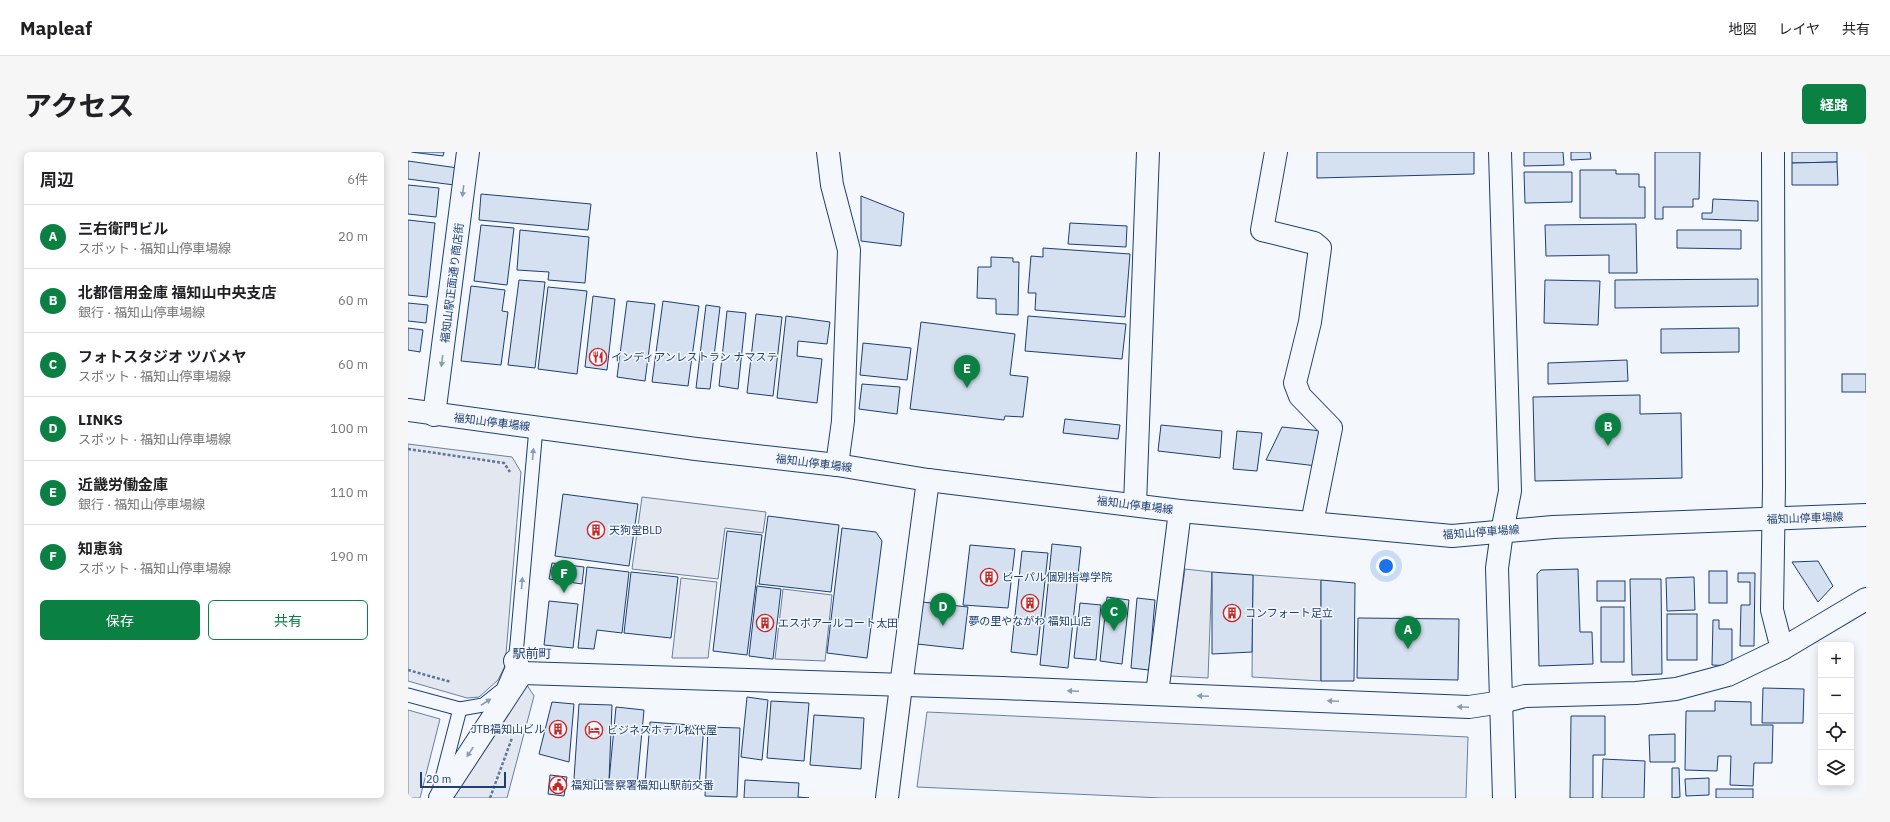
<!DOCTYPE html>
<html lang="ja">
<meta charset="utf-8">
<style>
:root{--surface:#fff;--page:#f6f6f6;--text:#202124;--muted:#757577;--line:#e0e0e0;--accent:#0b8043}
body{margin:0;font-family:"IBM Plex Sans","Noto Sans JP",sans-serif;background:var(--page);color:var(--text)}
.controls{position:absolute;right:12px;bottom:12px;display:grid;overflow:hidden;border-radius:6px;box-shadow:0 2px 10px #0003}
.controls button{width:36px;height:36px;display:grid;place-items:center;padding:0;border:0;border-bottom:1px solid var(--line);background:var(--surface);color:var(--text);font:20px sans-serif}
.scale{position:absolute;left:12px;bottom:10px;width:86px;box-sizing:border-box;padding-left:4px;border:2px solid #1d3f73;border-top:0;font-size:11px;line-height:14px;white-space:nowrap;color:#1d3f73;-webkit-text-stroke:3px #f4f7fb;paint-order:stroke}
.you{position:absolute;left:978px;top:414px;width:14px;height:14px;margin:-10px;border:3px solid #fff;border-radius:50%;background:#1a73e8;box-shadow:0 0 0 6px #1a73e833}
.badge{display:grid;place-items:center;width:26px;height:26px;border-radius:50%;background:var(--accent);color:#fff;font-size:13px;font-weight:700}
.pin{position:absolute;translate:-50% -33px;filter:drop-shadow(0 1px 2px #0008)}
.pin::after{content:'';position:absolute;top:21px;width:14px;height:12px;background:inherit;clip-path:polygon(0 0,100% 0,50% 100%)}
.list{margin:0;padding:0;list-style:none}
h2{display:flex;justify-content:space-between;align-items:center;height:52px;margin:0;padding:0 16px;font-size:17px}
h2 small{font-size:13px;font-weight:400;color:var(--muted)}
.list li{display:grid;grid-template-columns:26px 1fr auto;gap:12px;align-items:center;box-sizing:border-box;height:64px;padding:0 16px;border-top:1px solid var(--line)}
.list b{display:block;font-size:15px;white-space:nowrap}
.list p{margin:0;font-size:13px;white-space:nowrap;color:var(--muted)}
.list em{font-size:13px;font-style:normal;color:var(--muted)}
.actions{display:flex;gap:8px;padding:12px 16px}
.actions a{flex:1;padding:9px 0;border:1px solid var(--accent);border-radius:6px;text-align:center;font-size:14px;color:var(--accent)}
.actions .main{background:var(--accent);color:#fff}
.icon{flex:none;width:22px;height:22px;fill:none;stroke:currentColor;stroke-width:2;stroke-linecap:round;stroke-linejoin:round}
.map{position:relative;flex:none;width:1458px;height:646px;overflow:hidden;border-radius:6px}
header{display:flex;align-items:center;gap:24px;box-sizing:border-box;height:56px;padding:0 20px;background:var(--surface);border-bottom:1px solid var(--line)}
header strong{font-size:19px}
nav{display:flex;gap:22px;margin-inline-start:auto;font-size:14px}
.intro{display:flex;align-items:center;justify-content:space-between;box-sizing:border-box;height:96px;padding:0 24px}
h1{margin:0;font-size:28px}
.button{padding:10px 18px;border-radius:6px;background:var(--accent);color:#fff;font-size:14px;font-weight:700}
main{display:flex;gap:24px;padding:0 24px}
aside{flex:1;background:var(--surface);border-radius:6px;box-shadow:0 2px 10px #0003}
.map>svg:first-child{display:block}
.parking{fill:#e3e8f0;stroke:#687fa3}
.building{fill:#d5e0f0;stroke:#1d3f73}
.lines{fill:none;stroke-linecap:round;stroke-linejoin:round}
.lane-casing{stroke:#1d3f73;stroke-width:15}
.street-casing{stroke:#1d3f73;stroke-width:24}
.secondary-casing{stroke:#1d3f73;stroke-width:24}
.primary-casing{stroke:#1d3f73;stroke-width:24}
.path{stroke:#5e769c;stroke-width:2.5;stroke-dasharray:3 2;stroke-linecap:butt}
.lane{stroke:#f4f7fb;stroke-width:13}
.street{stroke:#f4f7fb;stroke-width:22}
.secondary{stroke:#f4f7fb;stroke-width:22}
.primary{stroke:#f4f7fb;stroke-width:22}
.oneway{fill:#889bb7}
.labels{text-anchor:middle;stroke-width:3;stroke-linejoin:round;paint-order:stroke}
.street-label{font-size:11px;fill:#1d3f73;stroke:#f4f7fb}
.poi-label{font-size:11px;fill:#1d3f73;stroke:#f4f7fb;text-anchor:start}
.quarter-label{font-size:13px;fill:#1d3f73;stroke:#f4f7fb}
</style>
<header>
<strong>Mapleaf</strong>
<nav><a>地図</a><a>レイヤ</a><a>共有</a></nav>
</header>
<div class="intro"><h1>アクセス</h1><a class="button">経路</a></div>
<main>
<aside>
<h2>周辺<small>6件</small></h2>
<ul class="list">
<li><span class="badge">A</span><div><b>三右衛門ビル</b><p>スポット · 福知山停車場線</p></div><em>20 m</em></li>
<li><span class="badge">B</span><div><b>北都信用金庫 福知山中央支店</b><p>銀行 · 福知山停車場線</p></div><em>60 m</em></li>
<li><span class="badge">C</span><div><b>フォトスタジオ ツバメヤ</b><p>スポット · 福知山停車場線</p></div><em>60 m</em></li>
<li><span class="badge">D</span><div><b>LINKS</b><p>スポット · 福知山停車場線</p></div><em>100 m</em></li>
<li><span class="badge">E</span><div><b>近畿労働金庫</b><p>銀行 · 福知山停車場線</p></div><em>110 m</em></li>
<li><span class="badge">F</span><div><b>知恵翁</b><p>スポット · 福知山停車場線</p></div><em>190 m</em></li>
</ul>
<div class="actions"><a class="main">保存</a><a>共有</a></div>
</aside>
<div class="map">
<svg width="1458" height="646" viewBox="0 0 1458 646">
<rect width="100%" height="100%" fill="#f4f7fb"/>
<g class="parking">
<path d="M0,292L104,305L113,320L97,514L90,528L71,545L59,546L0,529Z"/>
<path d="M234,345L358,360L355,381L317,376L310,427L224,417Z"/>
<path d="M777,417L804,420L800,526L762,524Z"/>
<path d="M845,423L913,428V529L844,525Z"/>
<path d="M273,426L309,430L300,506H264Z"/>
<path d="M375,437L424,443L417,509L367,507Z"/>
<path d="M119,533L126,544L99,646H39Z"/>
<path d="M0,558L32,567L12,646H0Z"/>
<path d="M519,560L1060,585L1058,646H754L509,635Z"/>
</g>
<g class="building">
<path d="M3,0H36L35,4Z"/>
<path d="M909,0H1066V22L909,26Z"/>
<path d="M1116,0H1155L1156,13L1116,14Z"/>
<path d="M1163,0H1182L1183,7L1163,8Z"/>
<path d="M1247,0H1292L1291,47H1285V55H1255V67H1247Z"/>
<path d="M1384,0H1429V10L1384,11Z"/>
<path d="M0,9L57,17L54,34L0,27Z"/>
<path d="M1429,10L1430,33H1384V11Z"/>
<path d="M1172,18H1208V22H1231V35H1237V66H1172Z"/>
<path d="M1116,20H1164V50L1117,51Z"/>
<path d="M0,33L31,36L28,65L0,62Z"/>
<path d="M73,42L183,52L180,78L71,68Z"/>
<path d="M453,44L496,61L493,94L453,89Z"/>
<path d="M1305,47L1350,49V69L1294,67V61H1304Z"/>
<path d="M0,68L27,71L19,145L0,143Z"/>
<path d="M662,71L719,74L718,95L660,92Z"/>
<path d="M1228,72L1229,121H1201V103L1138,104L1137,73Z"/>
<path d="M73,73L106,76L99,133L66,129Z"/>
<path d="M112,78L181,85L177,131L140,128L141,120L109,118Z"/>
<path d="M1269,78H1333V97L1269,96Z"/>
<path d="M635,96L722,102L717,165L627,158L628,141H620L623,104L635,105Z"/>
<path d="M583,105L605,106V110H611L610,163L588,162V147L569,146L570,115H583Z"/>
<path d="M1350,127V154L1207,156V128Z"/>
<path d="M111,128L137,130L127,216L100,213Z"/>
<path d="M1137,128L1192,129L1190,173L1136,171Z"/>
<path d="M63,134L97,138L94,159L100,160L93,213L53,209Z"/>
<path d="M140,135L179,139L169,222L130,217Z"/>
<path d="M185,144L207,147L199,218L177,215Z"/>
<path d="M219,149L247,152L237,229L209,225Z"/>
<path d="M255,149L291,154L280,234L244,230Z"/>
<path d="M0,151L20,153L18,171L0,169Z"/>
<path d="M298,153L312,155L302,237L288,236Z"/>
<path d="M319,159L338,161L330,237L311,234Z"/>
<path d="M348,162L374,165L365,244L339,241Z"/>
<path d="M378,164L422,170L419,192L390,189L389,204L414,207L409,251L369,246Z"/>
<path d="M620,164L718,172L714,207L617,199Z"/>
<path d="M513,170L607,182L602,223L620,225L615,265L597,264L596,268L502,257Z"/>
<path d="M0,176L15,178L12,200L0,198Z"/>
<path d="M1331,176V200L1253,201V177Z"/>
<path d="M455,191L503,196L499,228L452,223Z"/>
<path d="M1219,208L1220,229L1140,232V211Z"/>
<rect x="1434" y="222" width="24" height="18"/>
<path d="M454,232L492,235L489,262L451,257Z"/>
<path d="M1232,243V262L1273,261L1274,326L1127,329L1125,245Z"/>
<path d="M657,267L712,273L710,287L655,281Z"/>
<path d="M753,273L814,279L812,306L750,299Z"/>
<path d="M874,275L914,279L909,314L858,308Z"/>
<path d="M829,279L854,281L849,319L825,317Z"/>
<path d="M155,342L230,352L221,414L147,404Z"/>
<path d="M360,364L431,373L423,440L351,432Z"/>
<path d="M434,376L468,380L474,389L459,506L419,501Z"/>
<path d="M319,379L354,383L339,503L305,499Z"/>
<path d="M644,392L673,395L660,516L632,513Z"/>
<path d="M562,393L607,397L600,456L555,453Z"/>
<path d="M614,399L640,401L629,503L603,500Z"/>
<path d="M1410,409L1425,434L1410,450L1384,410Z"/>
<path d="M144,411L176,415L174,432L141,427Z"/>
<path d="M179,415L221,420L214,481L189,478L186,497L170,496Z"/>
<path d="M1170,417L1172,480H1184L1185,512L1131,514L1129,422L1133,418Z"/>
<rect x="1301" y="419" width="18" height="32"/>
<path d="M223,420L270,425L263,486L216,481Z"/>
<path d="M804,420L845,423L844,500L804,502Z"/>
<path d="M1330,421H1347L1346,494H1332L1333,453H1342V430H1330Z"/>
<path d="M1286,425L1287,458L1259,459L1258,426Z"/>
<path d="M1222,427H1253L1254,522L1224,523Z"/>
<path d="M913,428L947,431L946,529H913Z"/>
<rect x="1189" y="429" width="28" height="20"/>
<path d="M349,434L373,437L365,507L341,504Z"/>
<path d="M699,445L721,448L714,512L692,509Z"/>
<path d="M729,446L747,448L741,518L723,516Z"/>
<path d="M141,449L170,452L165,496L136,493Z"/>
<path d="M514,450L560,455L555,497L509,492Z"/>
<path d="M672,451L693,453L688,508L666,506Z"/>
<rect x="1193" y="455" width="23" height="55"/>
<rect x="1259" y="462" width="30" height="46"/>
<path d="M950,466L1051,467L1050,528L949,526Z"/>
<path d="M1305,468H1311V477H1324V514L1304,513Z"/>
<path d="M1355,536L1396,537L1395,571H1354Z"/>
<path d="M339,545L360,548L354,608L333,605Z"/>
<path d="M363,549L401,551L396,609L359,606Z"/>
<path d="M1307,549L1343,550V573H1365L1364,611H1346L1345,634L1322,633L1323,604H1310L1309,619L1277,618L1278,559H1307Z"/>
<path d="M144,550L166,552L161,610L131,602Z"/>
<path d="M171,552L204,553L201,629L166,627Z"/>
<path d="M208,555L236,558L229,632L201,629Z"/>
<path d="M406,563L456,566L453,617L402,613Z"/>
<path d="M1163,564H1197V603H1185V646H1162Z"/>
<path d="M242,570L296,574L291,635L237,631Z"/>
<path d="M300,575L332,576L329,645L297,644Z"/>
<path d="M1267,582V610H1242L1241,583Z"/>
<path d="M1195,607L1237,609L1236,646H1194Z"/>
<path d="M1264,616H1271L1272,645L1264,646Z"/>
<path d="M142,623L159,625L156,644L140,642Z"/>
<path d="M1301,626V643L1278,644L1277,627Z"/>
<path d="M337,628L391,631L390,645L401,646H336Z"/>
<rect x="1308" y="637" width="37" height="9"/>
</g>
<g class="lines">
<defs>
<g id="lane">
<path d="M0,543L52,557L75,553L95,537L107,509L109,492L128,276"/>
<path d="M31,638L52,557"/>
</g>
<g id="street">
<path d="M420,0L424,33L441,98L435,269L429,313"/>
<path d="M868,0L854,78L906,91L912,96L902,170L887,231L892,244L923,276L904,371"/>
<path d="M1092,0L1102,339L1094,380"/>
<path d="M1365,0L1366,334L1364,458L1374,497"/>
<path d="M26,263L60,0"/>
<path d="M727,353L740,0"/>
<path d="M107,509L114,521L594,536L1061,555L1094,550L1117,544L1228,541L1268,537L1320,523L1374,497L1458,447"/>
<path d="M749,542L772,359"/>
<path d="M32,646L114,521"/>
<path d="M479,646L493,534"/>
</g>
<g id="secondary">
<path d="M1094,380L1089,416L1096,646"/>
<path d="M493,534L520,328"/>
</g>
<path id="primary" d="M0,258L288,297L429,313L520,328L772,359L1044,384L1145,375L1458,363"/>
</defs>
<use href="#lane" class="lane-casing"/>
<use href="#street" class="street-casing"/>
<use href="#secondary" class="secondary-casing"/>
<use href="#primary" class="primary-casing"/>
<g class="path">
<path d="M0,297L96,311L102,320"/>
<path d="M0,518L43,530"/>
<path d="M82,646L104,586"/>
</g>
<use href="#lane" class="lane"/>
<use href="#street" class="street"/>
<use href="#secondary" class="secondary"/>
<use href="#primary" class="primary"/>
</g>
<defs><path id="oneway-solid" d="M-6-.8H1V-3.2L6.5 0L1 3.2V.8H-6Z"/></defs>
<g class="oneway">
<use href="#oneway-solid" transform="translate(55 39) rotate(97)"/>
<use href="#oneway-solid" transform="translate(34 209) rotate(97)"/>
<use href="#oneway-solid" transform="translate(125 302) rotate(-85)"/>
<use href="#oneway-solid" transform="translate(114 431) rotate(-85)"/>
<use href="#oneway-solid" transform="translate(665 539) rotate(-178)"/>
<use href="#oneway-solid" transform="translate(795 544) rotate(-178)"/>
<use href="#oneway-solid" transform="translate(925 549) rotate(-178)"/>
<use href="#oneway-solid" transform="translate(78 550) rotate(-33)"/>
<use href="#oneway-solid" transform="translate(1055 555) rotate(-178)"/>
<use href="#oneway-solid" transform="translate(62 600) rotate(123)"/>
</g>
<defs>
<symbol id="restaurant-ring" viewBox="-11 -11 22 22"><circle r="9.5" fill="#f4f7fb" stroke="#c62828" stroke-width="1.5"/><path d="M-5-6h1v4h1v-4h1v4h1v-4h1v5L-1.5 .5V6h-2V.5L-5-1ZM5-6V6H3V1.5H1.5Q1.5-4 5-6Z" fill="#c62828"/></symbol>
<symbol id="building-ring" viewBox="-11 -11 22 22"><circle r="9.5" fill="#f4f7fb" stroke="#c62828" stroke-width="1.5"/><path d="M-4-6H4V6H1V3H-1V6H-4ZM-2.5-4.3h1.7v1.8h-1.7ZM.8-4.3h1.7v1.8H.8ZM-2.5-1h1.7V.8h-1.7ZM.8-1h1.7V.8H.8Z" fill="#c62828"/></symbol>
<symbol id="hotel-ring" viewBox="-11 -11 22 22"><circle r="9.5" fill="#f4f7fb" stroke="#c62828" stroke-width="1.5"/><path d="M-6-4.5h1.5V1H6V5H4.5V3h-9V5H-6ZM-4 0a1.8 1.8 0 1 1 3.6 0ZM.5 0V-2.5h3Q6-2.5 6 0Z" fill="#c62828"/></symbol>
<symbol id="civic-ring" viewBox="-11 -11 22 22"><circle r="9.5" fill="#f4f7fb" stroke="#c62828" stroke-width="1.5"/><path d="M-.6-6.5H3V-4.5H.6V-3L4-1V1h2V6H-6V1h2V-1L-.6-3ZM-1.2 2.5V6h2.4V2.5Z" fill="#c62828"/></symbol>
</defs>
<g fill-rule="evenodd">
<use href="#restaurant-ring" x="180" y="195" width="20" height="20"/>
<use href="#building-ring" x="178" y="368" width="20" height="20"/>
<use href="#building-ring" x="571" y="415" width="20" height="20"/>
<use href="#building-ring" x="612" y="441" width="20" height="20"/>
<use href="#building-ring" x="814" y="451" width="20" height="20"/>
<use href="#building-ring" x="347" y="461" width="20" height="20"/>
<use href="#building-ring" x="140" y="567" width="20" height="20"/>
<use href="#hotel-ring" x="176" y="568" width="20" height="20"/>
<use href="#civic-ring" x="140" y="623" width="20" height="20"/>
</g>
<g class="labels">
<g class="street-label">
<text transform="translate(44 131) rotate(-83)" y="4">福知山駅正面通り商店街</text>
<text transform="translate(84 270) rotate(7)" y="4">福知山停車場線</text>
<text transform="translate(406 311) rotate(7)" y="4">福知山停車場線</text>
<text transform="translate(727 353) rotate(7)" y="4">福知山停車場線</text>
<text transform="translate(1397 366) rotate(-2)" y="4">福知山停車場線</text>
<text transform="translate(1073 380) rotate(-4)" y="4">福知山停車場線</text>
</g>
<g class="poi-label">
<text x="203" y="209">インディアンレストラン ナマステ</text>
<text x="201" y="382">天狗堂BLD</text>
<text x="594" y="429">ビーパル個別指導学院</text>
<text x="837" y="465">コンフォート足立</text>
<text x="622" y="473" text-anchor="middle">夢の里やながわ 福知山店</text>
<text x="370" y="475">エスポアールコート太田</text>
<text x="137" y="581" text-anchor="end">JTB福知山ビル</text>
<text x="199" y="582">ビジネスホテル松代屋</text>
<text x="163" y="637">福知山警察署福知山駅前交番</text>
</g>
<g class="quarter-label">
<text x="124" y="506">駅前町</text>
</g>
</g>
</svg>
<div class="controls">
<button>+</button>
<button>−</button>
<button><svg class="icon" aria-label="locate" viewBox="0 0 24 24"><circle cx="12" cy="12" r="6"/><path d="M12 2v4M12 18v4M2 12h4M18 12h4"/></svg></button>
<button><svg class="icon" aria-label="layers" viewBox="0 0 24 24"><path d="M12 4l9 5-9 5-9-5zM3 14l9 5 9-5"/></svg></button>
</div>
<div class="scale">20 m</div>
<div class="you"></div>
<div class="pin badge" style="left:1000px;top:497px">A</div>
<div class="pin badge" style="left:1200px;top:294px">B</div>
<div class="pin badge" style="left:706px;top:479px">C</div>
<div class="pin badge" style="left:535px;top:474px">D</div>
<div class="pin badge" style="left:559px;top:236px">E</div>
<div class="pin badge" style="left:156px;top:441px">F</div>
</div>
</main>
